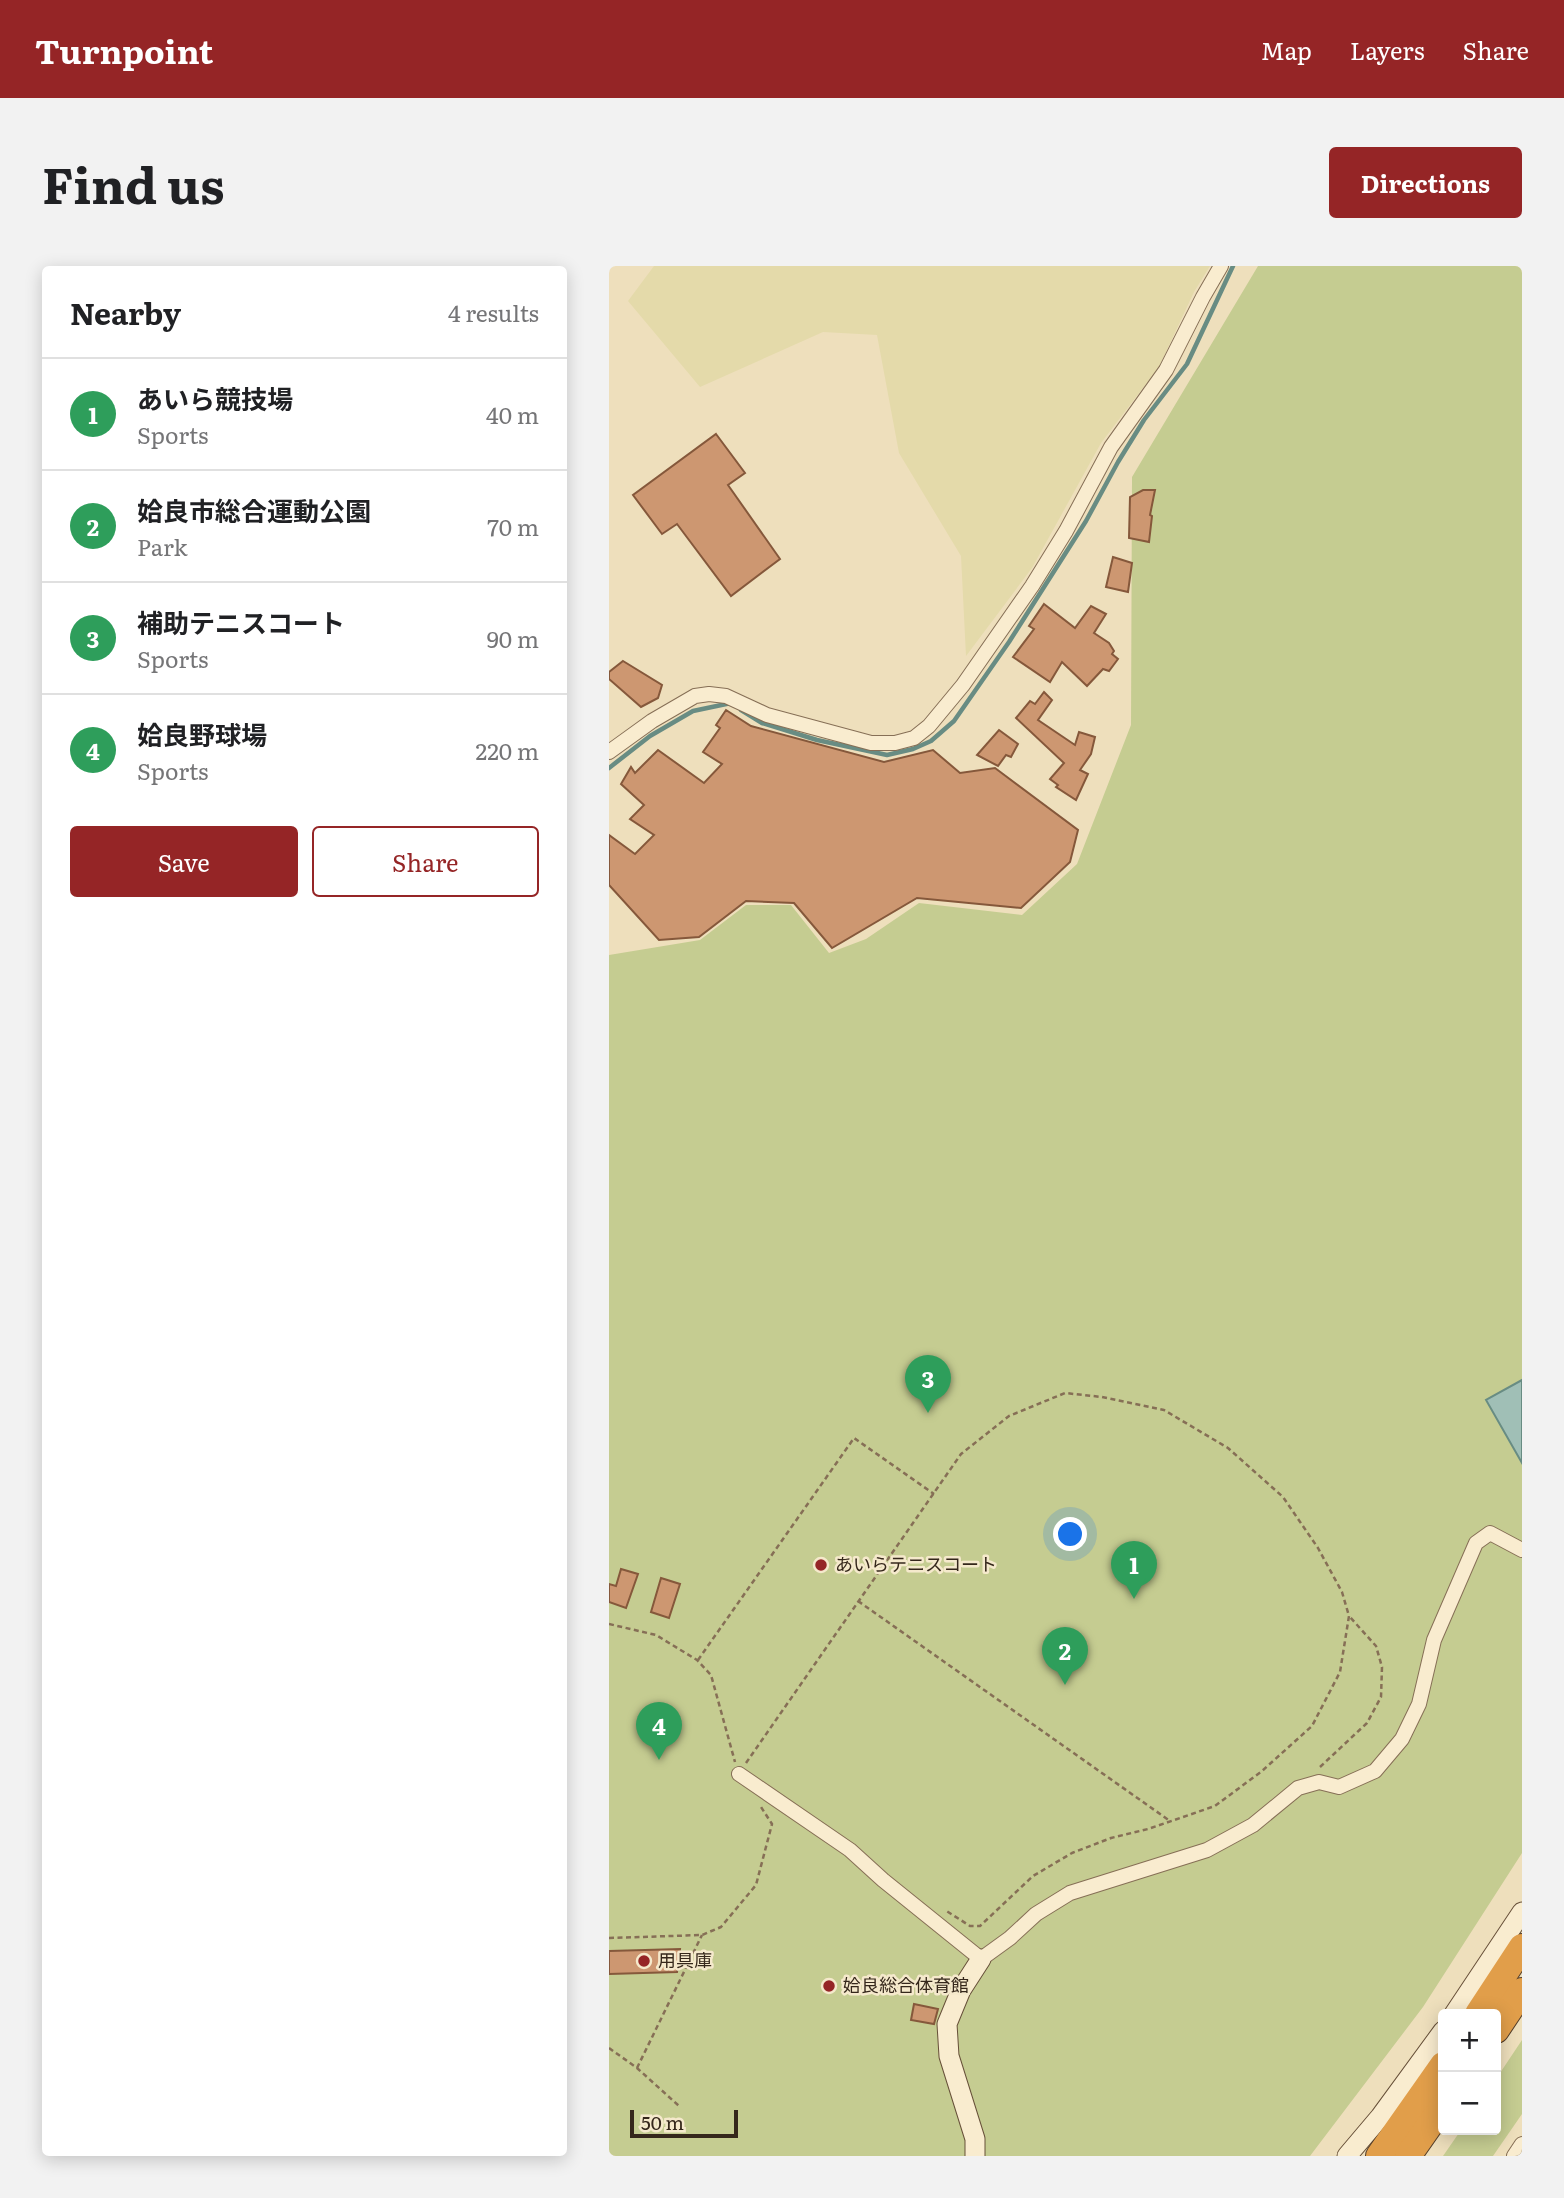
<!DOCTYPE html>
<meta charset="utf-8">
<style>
:root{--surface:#fff;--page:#f2f2f2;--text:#202124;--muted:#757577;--line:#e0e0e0;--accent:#952526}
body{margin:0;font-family:Literata,"Noto Sans JP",serif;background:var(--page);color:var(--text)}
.controls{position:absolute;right:21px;bottom:21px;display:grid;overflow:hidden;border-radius:7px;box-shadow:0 4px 18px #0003}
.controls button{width:63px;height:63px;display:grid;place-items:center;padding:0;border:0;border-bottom:2px solid var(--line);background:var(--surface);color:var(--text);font:35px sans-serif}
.scale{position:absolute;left:21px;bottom:18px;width:108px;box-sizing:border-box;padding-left:7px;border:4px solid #35271b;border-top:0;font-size:19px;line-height:24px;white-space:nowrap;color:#35271b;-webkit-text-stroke:5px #f5e9cc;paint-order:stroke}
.you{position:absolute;left:462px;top:1269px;width:24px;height:24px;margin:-18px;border:5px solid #fff;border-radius:50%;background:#1a73e8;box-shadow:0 0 0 10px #1a73e833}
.badge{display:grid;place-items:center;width:46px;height:46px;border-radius:50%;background:var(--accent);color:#fff;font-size:23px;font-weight:700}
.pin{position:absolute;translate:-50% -58px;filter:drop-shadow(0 2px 4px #0008)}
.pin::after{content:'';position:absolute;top:37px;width:24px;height:21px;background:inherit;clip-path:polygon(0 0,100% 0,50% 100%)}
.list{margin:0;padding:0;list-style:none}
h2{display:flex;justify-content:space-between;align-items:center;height:91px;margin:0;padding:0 28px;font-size:30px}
h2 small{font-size:23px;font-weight:400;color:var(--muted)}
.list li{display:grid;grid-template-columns:46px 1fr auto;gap:21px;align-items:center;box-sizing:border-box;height:112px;padding:0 28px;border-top:2px solid var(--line)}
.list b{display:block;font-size:26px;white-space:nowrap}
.list p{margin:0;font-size:23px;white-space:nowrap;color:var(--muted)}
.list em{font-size:23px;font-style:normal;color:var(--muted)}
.actions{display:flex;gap:14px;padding:21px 28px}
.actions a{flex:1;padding:16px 0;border:2px solid var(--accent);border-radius:7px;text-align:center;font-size:24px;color:var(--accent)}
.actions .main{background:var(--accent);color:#fff}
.map{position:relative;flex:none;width:913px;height:1890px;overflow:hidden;border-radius:7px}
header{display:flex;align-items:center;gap:42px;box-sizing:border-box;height:98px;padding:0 35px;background:var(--accent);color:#fff}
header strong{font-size:33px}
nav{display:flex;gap:38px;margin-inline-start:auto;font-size:24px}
.intro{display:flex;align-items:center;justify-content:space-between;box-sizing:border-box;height:168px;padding:0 42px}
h1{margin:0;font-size:49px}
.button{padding:18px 32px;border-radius:7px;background:var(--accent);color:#fff;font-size:24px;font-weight:700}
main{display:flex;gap:42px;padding:0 42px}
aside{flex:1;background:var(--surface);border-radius:7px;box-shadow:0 4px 18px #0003}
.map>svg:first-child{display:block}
.farmland{fill:#e4daaa}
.green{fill:#c5cc91}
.water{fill:#a0bfb6;stroke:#688c83;stroke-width:2}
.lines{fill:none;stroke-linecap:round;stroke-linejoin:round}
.stream{stroke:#688c83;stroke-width:4.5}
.building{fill:#cd9771;stroke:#85583b;stroke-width:2}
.street-casing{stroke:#866f56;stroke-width:16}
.secondary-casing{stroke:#675039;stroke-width:21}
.highway-casing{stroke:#533d2a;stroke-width:28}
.path{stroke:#866f56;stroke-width:2.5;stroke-dasharray:5 3.5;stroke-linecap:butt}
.street{stroke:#f9eccf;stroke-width:14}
.secondary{stroke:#f9eccf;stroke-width:19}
.highway{stroke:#e19e4a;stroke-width:26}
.poi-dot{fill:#952526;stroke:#f5e9cc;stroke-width:2.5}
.labels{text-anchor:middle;stroke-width:5;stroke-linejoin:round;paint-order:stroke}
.poi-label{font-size:18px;fill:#35271b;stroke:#f5e9cc;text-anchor:start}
</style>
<header>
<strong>Turnpoint</strong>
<nav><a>Map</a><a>Layers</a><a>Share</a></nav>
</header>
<div class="intro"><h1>Find us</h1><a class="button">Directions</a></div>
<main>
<aside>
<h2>Nearby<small>4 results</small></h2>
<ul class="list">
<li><span class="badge" style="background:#2e9e5b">1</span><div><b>あいら競技場</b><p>Sports</p></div><em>40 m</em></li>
<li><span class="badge" style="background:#2e9e5b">2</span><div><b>姶良市総合運動公園</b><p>Park</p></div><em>70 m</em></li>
<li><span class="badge" style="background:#2e9e5b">3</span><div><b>補助テニスコート</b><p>Sports</p></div><em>90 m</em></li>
<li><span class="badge" style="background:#2e9e5b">4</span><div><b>姶良野球場</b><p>Sports</p></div><em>220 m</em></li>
</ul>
<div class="actions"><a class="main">Save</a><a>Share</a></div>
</aside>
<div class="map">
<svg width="913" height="1890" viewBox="0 0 913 1890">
<rect width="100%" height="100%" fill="#eedfbc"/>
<path class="farmland" d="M45,0H601L585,26L550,101L492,177L423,302L357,390L352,290L290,187L268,69L214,66L91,121L19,35Z"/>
<g class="green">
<path d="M649,0H913V1587L814,1741L701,1890H0V689L91,674L137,639H182L220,687L257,673L310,637L413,649L468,598L522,459L523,211Z"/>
<path d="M913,1774V1848L884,1890H834L852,1864H887V1813Z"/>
</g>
<path class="water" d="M913,1114V1197L877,1134Z"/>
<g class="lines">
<g class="stream">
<path d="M132,444L153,457L208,474L278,489L304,483L322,475L345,455L400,376L477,255L509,196L535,154L578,98L624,0"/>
<path d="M0,502L41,470L84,445L122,437"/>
</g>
</g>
<g class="building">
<path d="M107,168L136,207L119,219L171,293L122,330L68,258L53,268L24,229Z"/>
<path d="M534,224H546L541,249L543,250L540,276L520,272L521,231Z"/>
<path d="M504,291L523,297L519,326L497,321Z"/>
<path d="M435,338L466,362L482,340L497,348L485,367L500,377L505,385L503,388L509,393L500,405L494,403L478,420L453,396L441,416L404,391L425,363L420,360Z"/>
<path d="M14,395L53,419L49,432L32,441L0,413V406Z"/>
<path d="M435,426L443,434L429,454L466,479L470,466L486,471L482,488L471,504L479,508L467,534L447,521L449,519L441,513L455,497L407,452L421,435L426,438Z"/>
<path d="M117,444L142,460L275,496L324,484L351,507L386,502L469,564L461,596L412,642L308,632L223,682L185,637L137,635L90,671L50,674L0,619V569L26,588L45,569L21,553L35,539L12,518L22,501L26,507L49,484L95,517L113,498L94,486L111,462L107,459Z"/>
<path d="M390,464L409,478L402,491L397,489L389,500L368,489Z"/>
<path d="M12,1303L29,1308L17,1342L0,1336V1318L7,1320Z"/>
<path d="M52,1312L71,1318L60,1352L42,1346Z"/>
<path d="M71,1683L68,1706L0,1708V1685Z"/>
<path d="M305,1738L329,1743L325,1758L302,1754Z"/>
</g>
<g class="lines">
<defs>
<g id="street">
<path d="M0,486L43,455L86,430L100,428L117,430L158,449L262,477H286L305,472L320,460L354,419L423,320L457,265L502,181L557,104L594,31L612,0"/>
<path d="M130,1508L241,1584L274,1614L372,1693L401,1672L427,1648L461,1627L598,1584L644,1559L689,1522L710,1516L730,1521L766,1505L793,1473L810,1438L825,1374L867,1277L881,1267L913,1284"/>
<path d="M905,1890L913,1878"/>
</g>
<g id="secondary">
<path d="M845,1748L913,1646"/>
<path d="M366,1890V1873L340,1790L338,1758L352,1724L372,1693"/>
<path d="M738,1890L771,1851L834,1765"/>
</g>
<g id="highway">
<path d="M869,1748L913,1681"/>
<path d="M887,1764L913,1725"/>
<path d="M770,1890L834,1799"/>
<path d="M799,1890L834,1840"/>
</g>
</defs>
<use href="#street" class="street-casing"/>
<use href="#secondary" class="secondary-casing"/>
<use href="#highway" class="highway-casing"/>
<g class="path">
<path d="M249,1335L561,1555"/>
<path d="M0,1358L47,1369L88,1394L102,1409L126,1496"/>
<path d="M89,1394L245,1172L325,1228"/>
<path d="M137,1497L352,1188L400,1150L456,1127L493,1131L555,1144L619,1182L674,1231L709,1282L733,1326L740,1350L731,1406L703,1460L653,1505L606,1540L539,1563L502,1572L463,1587L424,1610L371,1660H361L336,1644"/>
<path d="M711,1501L758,1457L772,1431L773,1401L767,1380L740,1350"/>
<path d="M0,1672L93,1669L112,1661L147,1619L163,1558L152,1541"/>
<path d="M0,1782L28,1802L70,1840"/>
<path d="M28,1802L93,1669"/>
</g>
<use href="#street" class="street"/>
<use href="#secondary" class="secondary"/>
<use href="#highway" class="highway"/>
</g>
<g class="poi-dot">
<circle cx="212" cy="1299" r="7"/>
<circle cx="35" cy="1695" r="7"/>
<circle cx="220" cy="1720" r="7"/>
</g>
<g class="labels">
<g class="poi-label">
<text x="226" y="1305">あいらテニスコート</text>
<text x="49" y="1701">用具庫</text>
<text x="234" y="1726">姶良総合体育館</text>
</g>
</g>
</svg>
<div class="controls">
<button>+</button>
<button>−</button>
</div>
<div class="scale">50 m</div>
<div class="you"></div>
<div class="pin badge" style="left:525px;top:1333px;background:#2e9e5b">1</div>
<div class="pin badge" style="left:456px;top:1419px;background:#2e9e5b">2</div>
<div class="pin badge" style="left:319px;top:1147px;background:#2e9e5b">3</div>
<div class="pin badge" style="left:50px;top:1494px;background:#2e9e5b">4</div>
</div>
</main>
